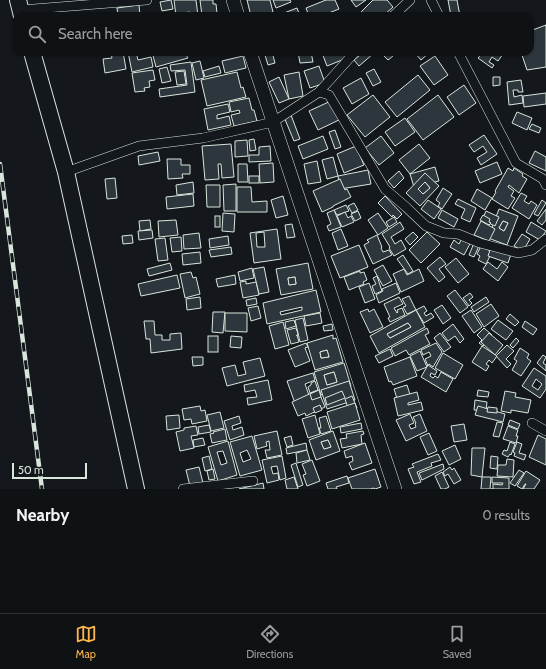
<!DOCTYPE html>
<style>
:root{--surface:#0f1215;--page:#1d2022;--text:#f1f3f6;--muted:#9b9ea0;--line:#2f3234;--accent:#ffb74d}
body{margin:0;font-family:Cabin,sans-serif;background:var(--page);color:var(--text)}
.scale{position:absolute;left:12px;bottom:10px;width:75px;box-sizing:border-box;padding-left:4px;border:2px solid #d8e6dc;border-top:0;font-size:11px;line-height:14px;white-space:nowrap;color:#d8e6dc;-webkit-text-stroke:3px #14181c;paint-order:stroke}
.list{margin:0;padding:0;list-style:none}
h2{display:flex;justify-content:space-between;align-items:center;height:52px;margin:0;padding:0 16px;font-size:17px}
h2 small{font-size:13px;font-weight:400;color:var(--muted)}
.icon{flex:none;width:22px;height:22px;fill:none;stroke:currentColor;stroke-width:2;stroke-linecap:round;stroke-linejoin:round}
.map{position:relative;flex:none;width:546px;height:489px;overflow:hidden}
.search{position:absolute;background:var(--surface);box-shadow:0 1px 3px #0004;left:12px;right:12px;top:12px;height:44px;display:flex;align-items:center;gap:10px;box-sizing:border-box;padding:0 14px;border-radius:12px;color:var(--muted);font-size:15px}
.sheet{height:124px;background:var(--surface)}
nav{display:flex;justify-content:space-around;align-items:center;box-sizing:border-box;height:56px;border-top:1px solid var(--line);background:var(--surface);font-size:11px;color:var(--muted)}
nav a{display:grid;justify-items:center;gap:2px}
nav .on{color:var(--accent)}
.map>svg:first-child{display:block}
.building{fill:#2c363c;stroke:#d8e6dc;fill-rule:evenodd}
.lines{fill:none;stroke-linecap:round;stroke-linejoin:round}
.street-casing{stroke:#d8e6dc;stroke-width:10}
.secondary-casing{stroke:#d8e6dc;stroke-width:14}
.highway-casing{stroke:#d8e6dc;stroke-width:18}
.street{stroke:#14181c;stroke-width:9}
.secondary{stroke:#14181c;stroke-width:13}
.highway{stroke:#14181c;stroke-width:16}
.rail-casing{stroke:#d8e6dc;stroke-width:4.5}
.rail{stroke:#14181c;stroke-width:3;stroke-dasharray:9;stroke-linecap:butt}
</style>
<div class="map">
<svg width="546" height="489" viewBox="0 0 546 489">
<rect width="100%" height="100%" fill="#14181c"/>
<g class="building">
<path d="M171,0L173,9L162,11L160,2Z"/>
<path d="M174,0H196L198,16H191L190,12L182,13V16H176Z"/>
<path d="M200,0H213V4H216L217,13H213V16H202Z"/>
<path d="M247,0H270L273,12L259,16H251Z"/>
<path d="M273,0H290L291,2L276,8Z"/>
<path d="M326,0H335L339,9L321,16H309L306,8Z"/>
<path d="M351,0H366L356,7Z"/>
<path d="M373,0H387L393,7L383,16H357Z"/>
<path d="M448,0H457L460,16H451Z"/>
<path d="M139,5L140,16H118L117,8Z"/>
<path d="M297,8L300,16H285L284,13Z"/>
<path d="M546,25V67L527,70L521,52H530V31Z"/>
<path d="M111,52H123L126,69L105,73L103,59L112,58Z"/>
<path d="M128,52H136L138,60L151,57L153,67L132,72Z"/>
<path d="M152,52H189V54L186,55L188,58L156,67Z"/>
<path d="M264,52H272L275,63L268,65Z"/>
<path d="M298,52H311L313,62L300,63Z"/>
<path d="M324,52H344L347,58L327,66L322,53Z"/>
<path d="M364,52H371L373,54L359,66L354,60Z"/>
<path d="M380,52H389L393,56L388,60Z"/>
<path d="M414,52H430L421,60Z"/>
<path d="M483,52H503V54L498,61L492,57L489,62L494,65L492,68L478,58Z"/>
<path d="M243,56L246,68L225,73L222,61Z"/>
<path d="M435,56L448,75L434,85L420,66Z"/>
<path d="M200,61L204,78L196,80L192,63Z"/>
<path d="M191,62L195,92L160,97L159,89L187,85L185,70L171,71L170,65Z"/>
<path d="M219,66L221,73L205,77L203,71Z"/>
<path d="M319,66L325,83L310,88L304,71Z"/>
<path d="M167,67L171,81L162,83L159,69Z"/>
<path d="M374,69L381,82L373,86L366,73Z"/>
<path d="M153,70L155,80L149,81L150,87L144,88L145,91L135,92L132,73Z"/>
<path d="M184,71L186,84L177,85L175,72Z"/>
<path d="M237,72L241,88L243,87L246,97L207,106L201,80Z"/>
<path d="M299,72L303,96L289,99L284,75Z"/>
<path d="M418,75L430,90L397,117L385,102Z"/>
<path d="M279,77L289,99L279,103L269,82Z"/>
<path d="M493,77H500V85L493,86Z"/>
<path d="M361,78L369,94L352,104L343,88Z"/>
<path d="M521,80L523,92H518V90H513L514,97L522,95L523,103L509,105L507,82Z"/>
<path d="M464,85L476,103L459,115L447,97Z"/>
<path d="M546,93V104L524,107L523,96Z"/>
<path d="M373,95L390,117L365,137L347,115Z"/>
<path d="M438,95L454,117L423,140L407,119Z"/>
<path d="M249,98L252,110H254L257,121L234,126L231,115L240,113L239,110L231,112L229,102Z"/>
<path d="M333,100L341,119L318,130L309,111Z"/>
<path d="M228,104L230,112L217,115V119L229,116L231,125L208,130L204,109Z"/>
<path d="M517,112L532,118L527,130L512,123Z"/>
<path d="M291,115L300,139L294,141L284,117Z"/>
<path d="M405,118L415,132L395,146L385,132Z"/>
<path d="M532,124L541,128L539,133L529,129Z"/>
<path d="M335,130L341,147L335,149L329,132Z"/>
<path d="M484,135L497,154L481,165L477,158L487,152L483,146L474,152L469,145Z"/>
<path d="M323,136L328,149L303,159L298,146Z"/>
<path d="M381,136L394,153L379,165L365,148Z"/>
<path d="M254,139L256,150L250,151L249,140Z"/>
<path d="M247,140L248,156L235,157V141Z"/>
<path d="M231,144L234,177L222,178L221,164H218L219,179L205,180L202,146Z"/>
<path d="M419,144L430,158L410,174L399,160Z"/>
<path d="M270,146L271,161L249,162V155H259V147Z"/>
<path d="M356,146L364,165L344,173L337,154Z"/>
<path d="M535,151L546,157V171L529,163Z"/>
<path d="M158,152L160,161L139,165L138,156Z"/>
<path d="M333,157L338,176L327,179L322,160Z"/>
<path d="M167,159H181V165H190V174H182L183,178L168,179Z"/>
<path d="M317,161L321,182L308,184L304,164Z"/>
<path d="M497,162L502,174L480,183L475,171Z"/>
<path d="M273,163L274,182L260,183L259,164Z"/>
<path d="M238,164H247L248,182H238Z"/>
<path d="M435,167L439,181L414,187L410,174Z"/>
<path d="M508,168L513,171L514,168L523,174L522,176L527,179L519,193L509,185L508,187L514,191L511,196L515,198L508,209L492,199L496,192L495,191Z"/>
<path d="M368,170L371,184L340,189L338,176Z"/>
<path d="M399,171L404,178L394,188L388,181Z"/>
<path d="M425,173L439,186L420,206L406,193ZM425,182L430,188L423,194L418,189Z"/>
<rect x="249" y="176" width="10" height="7"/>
<path d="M115,178L117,198L107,199L105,179Z"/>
<path d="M340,179L345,190L347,189L351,197L333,206V207L322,212L313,191Z"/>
<path d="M193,182L194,193L177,195L176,185Z"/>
<path d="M425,182L430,188L423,194L418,189Z"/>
<path d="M236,184V211H224L223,185Z"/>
<path d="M206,185H220V207H207Z"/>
<path d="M237,187H251L252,202L267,201V212H237Z"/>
<path d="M443,188L452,194L442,209L438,206L440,203L436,200Z"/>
<path d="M477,189L492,198L485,210L471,201Z"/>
<path d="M521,193L527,196L524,201L529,204L531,201L537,205L529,219L512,208Z"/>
<path d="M193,194L194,206L167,209L166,197Z"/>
<path d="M283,196L288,215L276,218L271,200Z"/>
<path d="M385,196L402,214L397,219L393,215L392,217L378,203Z"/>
<path d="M458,199L476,208L470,222L461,218L465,209L455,204Z"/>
<path d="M428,200L441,209L434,219L421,209Z"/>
<path d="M542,200L546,203L538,216L534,214Z"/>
<path d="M354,203L358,210L352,213L348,206Z"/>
<path d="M346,205L349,211L337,215L334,210Z"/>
<path d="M499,209L518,216L507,245L488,238ZM503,221L508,223L504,231L499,228Z"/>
<path d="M546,209V220L542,225L537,221Z"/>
<path d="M334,210L341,227L329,231L327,226L331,224L327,213Z"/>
<path d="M442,210L458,219L454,227L438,218Z"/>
<path d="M358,211L361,218L355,221L351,214Z"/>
<path d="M486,211L499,217L495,226L482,220Z"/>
<path d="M345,212L348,218L351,216L354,222L342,227L337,216Z"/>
<path d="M223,213L235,214L234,232L222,231Z"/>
<path d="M378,213L388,228L378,235L368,220Z"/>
<path d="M483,215L490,219L489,222L491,223L489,225L480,220Z"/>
<rect x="215" y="216" width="5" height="11"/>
<path d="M394,217L397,222L389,227L386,222Z"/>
<path d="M150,220L151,229L140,231L139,221Z"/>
<path d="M176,220L178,235L159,237L158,221Z"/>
<path d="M481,221L495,229L489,241L474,235Z"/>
<path d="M503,221L508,223L504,231L499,228Z"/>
<path d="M400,222L404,229L391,237L395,244L401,240L406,249L394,256L389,248L390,247L382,234Z"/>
<path d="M531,222L546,231L540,240L526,232Z"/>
<path d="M292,224L295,237L287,238L285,225Z"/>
<path d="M277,229L281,259L254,263L250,233ZM264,232L265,247H257L256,233Z"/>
<path d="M341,229L348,246L338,250L332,233Z"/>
<path d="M152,230L153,238L139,240L138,231Z"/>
<path d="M413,232L418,237L410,245L405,239Z"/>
<path d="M427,232L440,244L421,263L409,250Z"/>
<path d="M199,233L201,248L184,249L183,235Z"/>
<path d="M522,234L530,239L523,251L514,246Z"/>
<path d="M132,235L133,243L123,244L122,236Z"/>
<path d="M377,235L382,247L381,248L383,252L389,250L392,255L373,264L364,245L369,242L367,240Z"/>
<path d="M228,236L229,245L210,248L209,239Z"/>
<path d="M181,237L182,251L172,252L170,238Z"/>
<path d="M165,238L168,260L158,261L155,239Z"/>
<path d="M462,238L471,242L464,255L450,247L454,240L459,244Z"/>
<path d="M474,243L479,246L474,257L469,255Z"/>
<path d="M359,245L368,267L340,278L331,256Z"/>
<path d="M481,246L492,252L486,264L478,260L480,256L477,254Z"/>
<path d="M231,247L232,254L211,257L209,250Z"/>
<path d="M491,247L511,254L508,263L488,256Z"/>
<path d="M200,252L201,263L183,265L182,254Z"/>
<path d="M403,255L413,271L408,274L397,259Z"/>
<path d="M440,257L446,264L439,269L445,277L439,282L427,268Z"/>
<path d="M456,258L469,274L458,283L445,267Z"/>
<path d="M488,262L497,269L502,262L508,267L498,281L483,269Z"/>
<path d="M170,263L172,270L149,276L147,269Z"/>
<path d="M308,263L313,289L281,295L276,269ZM295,277L296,284L289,285L288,278Z"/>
<path d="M383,265L392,281L383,286L374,270Z"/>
<path d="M264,267L269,292L259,294L253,269Z"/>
<path d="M252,268L254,278L240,281L238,272Z"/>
<path d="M404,269L407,275L419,269L424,281L401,292L393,274Z"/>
<path d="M360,271V273L364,272L367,280L363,282L364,284L349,290L344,277Z"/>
<path d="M191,272L193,278L196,277L200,294L185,298L180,274Z"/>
<path d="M177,275L180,288L141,296L138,284Z"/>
<path d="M235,275L236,284L218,287L216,279Z"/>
<path d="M377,276L382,291L375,294L372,286L376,284L373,278Z"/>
<path d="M295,277L296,284L289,285L288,278Z"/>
<path d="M246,281V284L256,282L259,295L243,298L240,282Z"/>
<path d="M369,283L375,299L365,303L359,287Z"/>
<path d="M396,283L400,293L379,303L376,295L383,291L382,289Z"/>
<path d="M316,290L321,312L267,324L263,303ZM302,307V310L281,315L280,312Z"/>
<path d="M455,290L468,307L460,313L447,296Z"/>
<path d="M470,293L473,297L469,300L472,303L469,306L463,298Z"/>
<path d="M409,296L416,310L407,314L403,307L406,306L402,299Z"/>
<path d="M200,297L201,308L187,310L186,299Z"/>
<path d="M399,297L403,304L394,308L397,313L398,312L397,310L402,308L405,315L390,322L388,318L390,317L384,304Z"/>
<path d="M486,297L489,302L474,312L471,307Z"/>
<path d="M256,298L257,304L247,306L246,300Z"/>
<path d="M491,304L499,316L484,327L476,314Z"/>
<path d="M442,305L451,318L443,324L434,310Z"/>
<path d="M258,306L261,318L251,321L248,308Z"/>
<path d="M424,306L427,311L424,313L426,316L431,313L434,317L424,323L416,310Z"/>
<path d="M368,309L369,312L374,309L383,327L370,333L360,312Z"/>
<path d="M416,310L425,327L379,353L370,336ZM408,323L411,327L390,338L387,334Z"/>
<path d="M471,310L482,327L474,333L462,316Z"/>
<path d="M213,312H225L223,333L212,332Z"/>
<path d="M225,313H247V332L225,331Z"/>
<path d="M320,313L322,323L306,326L304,316Z"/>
<path d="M510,314L519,322L515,326L506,319Z"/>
<path d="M303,318L308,340L300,342L295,320Z"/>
<path d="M294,320L296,326L286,329L285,322Z"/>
<path d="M498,320L513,331L506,340L491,329Z"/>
<path d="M144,321H154L155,335H162V340H170V334L181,333L182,349L151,353L150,339H146Z"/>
<path d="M525,321L537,329L533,335L522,327Z"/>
<path d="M283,322L289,345L275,349L269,326Z"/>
<path d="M408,323L411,327L390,338L387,334Z"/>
<path d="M332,324L333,330L324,331L323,326Z"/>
<path d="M453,324L464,339L460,343L455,336L448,341L442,333Z"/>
<path d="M296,328L298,334L296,336L297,335L299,342L291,344L287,330Z"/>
<path d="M427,328L429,333L425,335L430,344L409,355L406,350L395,356L391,348Z"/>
<path d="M484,328L492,335L483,346L479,343L482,340L477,335Z"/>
<path d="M440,333L451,347L444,352L434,338Z"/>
<path d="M489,333L503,345L495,355L481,342Z"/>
<path d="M333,335V339L336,338L343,362L315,370L307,343ZM327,350L329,357L321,358L320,352Z"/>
<rect x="208" y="336" width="10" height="16"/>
<path d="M231,336L242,337L241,348L230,347Z"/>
<path d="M516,338L519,341L513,348L510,345Z"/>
<path d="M306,343L308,347L305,348L310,361L295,367L288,350Z"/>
<path d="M436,343L442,352L433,367L429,364L428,366L425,359L431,356L429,352L423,355L421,350Z"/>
<path d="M507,345L514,351L506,359L511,364L507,368L496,356Z"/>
<path d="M482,346L497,356L492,363L489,360L486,364L489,366L486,371L472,362Z"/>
<path d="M520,348L529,354L527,358L531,361L521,376L512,370L517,361L514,359Z"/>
<path d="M390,349L393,356L379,363L375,356Z"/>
<path d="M327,350L329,357L321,358L320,352Z"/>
<path d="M420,351L427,367L417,371L410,356Z"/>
<path d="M443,353L463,365L455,379L435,368Z"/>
<path d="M543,355L546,357L543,363L546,365V371L537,363Z"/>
<path d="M192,357H203V365L193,366Z"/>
<path d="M410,357L417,376L393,385L391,381L389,382L384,367Z"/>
<path d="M260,358L265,376L227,386L222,368L235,365L238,376L246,374L243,362Z"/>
<path d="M344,363L351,386L321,395L314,372ZM334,372L337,382L327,385L324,375Z"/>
<path d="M428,365L437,371L435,375L431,373L430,376L433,378L435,376L438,378L441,372L453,379L446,392L421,377Z"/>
<path d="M534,368L546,376V389L540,398L522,386ZM536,379L542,384L538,390L532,386Z"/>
<path d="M334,372L337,382L327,385L324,375Z"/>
<path d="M313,373L315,380L305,384L311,401L296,406L287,381Z"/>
<path d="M268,380L272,400L248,405L247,398L257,397L255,390L245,392L244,385Z"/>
<path d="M315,381L318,390L310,393L308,387L311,385V383Z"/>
<path d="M349,381L355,400L327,409L321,390Z"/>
<path d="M407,385L412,401L399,405L394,389Z"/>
<path d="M318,390L325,407L306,416L305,413L298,416L292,402Z"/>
<path d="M319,390L321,397L312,400L310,394Z"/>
<path d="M478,390L489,392L488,397L477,396Z"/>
<path d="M342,391L345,398L327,405L325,398Z"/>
<path d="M505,391L516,393L515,397L531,400L528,413L511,410V413L501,411Z"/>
<path d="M417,392L419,400L408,403V405L421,402L423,410L398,416L394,398Z"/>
<path d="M352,396L357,408L349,411L345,399Z"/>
<path d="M475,400L487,402L486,411L474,410Z"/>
<path d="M355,403L360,420L332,429L327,412Z"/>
<path d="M320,405L322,410L315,413L313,408Z"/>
<path d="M200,406L201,411L205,410L207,421L192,424L191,419L184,420L182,409Z"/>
<path d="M478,406L505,414L503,422L475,415Z"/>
<path d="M488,407L497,408V413L487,412Z"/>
<path d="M220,412L224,428L211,431L207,415Z"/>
<path d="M410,414L414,423L409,425L411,429L416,427L415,424L416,423L413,417L420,414L427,431L406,441L396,420Z"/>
<path d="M179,415L180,428L167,430L166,416Z"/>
<path d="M315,415L320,434L308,438L302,419Z"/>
<path d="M239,416L241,423L232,426L233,430L242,427L244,435L230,440L224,421Z"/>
<path d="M326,416L331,431L321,434L319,428H321L319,418Z"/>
<path d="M510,420L520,424L518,429L508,425Z"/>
<path d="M497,422L503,423L499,437L493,436Z"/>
<path d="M361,423L362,429L341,433L340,427Z"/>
<path d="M464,424L467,440L454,442L451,426Z"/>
<path d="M209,425L211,432L199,434L198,427Z"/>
<path d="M196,426L198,435L191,436L194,448L180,451L176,432L184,430V428Z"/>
<path d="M508,426L518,430L516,436H518L516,443L503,439Z"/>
<path d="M225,429L227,440L212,443L210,434L214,433L213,432Z"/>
<path d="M277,431L282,455L267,458L265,450H270L269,441L266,442L267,446L257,449L254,436Z"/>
<path d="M333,431L340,451L316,460L309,440ZM328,440L331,447L324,449L321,442Z"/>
<path d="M363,431L364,434L361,435L362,444L342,448L340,439L347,438L346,434Z"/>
<path d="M429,433L437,451L428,455L420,437Z"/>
<path d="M538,435L546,439V465L529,457Z"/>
<path d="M252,436L262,470L240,476L230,442ZM247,450L251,459L243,462L240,453Z"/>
<path d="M291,436L293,445L287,447L284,438Z"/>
<path d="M203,438L205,445L194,447L193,440Z"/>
<path d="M328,440L331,447L324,449L321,442Z"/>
<path d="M228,441L237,475L218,481L208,447ZM223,451L227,463L221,465L217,452Z"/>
<path d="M510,442L515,444L511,455L510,454L508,457L502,454L504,450L507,451Z"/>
<path d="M517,442L522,444L519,453L526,455L524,460L514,456L515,453L513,452Z"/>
<path d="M306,443L307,450L287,454L286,448Z"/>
<path d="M365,443L372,463L352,470L349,463L353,461L352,456L346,458L344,451Z"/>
<path d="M455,445L461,459L449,465L442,451Z"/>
<path d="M472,448H485L482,477L471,475Z"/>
<path d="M307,450L310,460L297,463L296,453Z"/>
<path d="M438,454L441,460L431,463L432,466L417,472L421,482L414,484L408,469L414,467L412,464Z"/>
<path d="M209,456L212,469L205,471L202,458Z"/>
<path d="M282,456L286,478L280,480L277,466L271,467L273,474L278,473L279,480L267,483L262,460Z"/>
<path d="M491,456L498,457L497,469L490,468Z"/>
<path d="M507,459L514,460L513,477L497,476L498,465H506Z"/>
<path d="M312,460L320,481L307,486L303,475L306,474L302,464Z"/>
<path d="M296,463L303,485L298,487L291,465Z"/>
<path d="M443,464L444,469L422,480L419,473Z"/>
<path d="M199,467L203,483L190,486L186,470Z"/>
<path d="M450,467L452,470L454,468L461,480L454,484L448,474L445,476L443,472Z"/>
<path d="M213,469L215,479L209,480L207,471Z"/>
<path d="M375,469L381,487L375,489L374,488L370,489H352L348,478Z"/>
<path d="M519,470L524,473L515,486L510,483Z"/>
<path d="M526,471L540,480L534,489H523L526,484H525L522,489L517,486Z"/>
<path d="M442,472L449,487L445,489H441L435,476Z"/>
<path d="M347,476L349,483L336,487L337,489H328L326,483Z"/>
<path d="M294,477L298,489H287L285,480Z"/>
<path d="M482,477H491L490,489H481Z"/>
<path d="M492,477L509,478V489H491H493V484L502,485L503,483H492Z"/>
<path d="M263,483L264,489H239Z"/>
</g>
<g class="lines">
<defs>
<g id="street">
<path d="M431,0L439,16"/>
<path d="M21,10L147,0"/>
<path d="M393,16L410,0"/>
<path d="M458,52L516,163L543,179L546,185"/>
<path d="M319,92L329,95L385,189L406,207L426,226L444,233L458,234L480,243L518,253L532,250L546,239"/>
<path d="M66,172L139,146L203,138L273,122L319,92L355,52"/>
<path d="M532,423L546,431"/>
<path d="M183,489L253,481"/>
</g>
<g id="secondary">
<path d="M233,0L238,16"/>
<path d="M250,52L395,489"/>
</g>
<g id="highway">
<path d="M18,0L22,16"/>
<path d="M32,52L66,172L136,489"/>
</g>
</defs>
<use href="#street" class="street-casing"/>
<use href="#secondary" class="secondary-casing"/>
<use href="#highway" class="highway-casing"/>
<use href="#street" class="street"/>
<use href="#secondary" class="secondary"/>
<use href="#highway" class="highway"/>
<defs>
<path id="rail" d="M0,164L42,489"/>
</defs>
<use href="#rail" class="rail-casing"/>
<use href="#rail" class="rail"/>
</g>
</svg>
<div class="scale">50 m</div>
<div class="search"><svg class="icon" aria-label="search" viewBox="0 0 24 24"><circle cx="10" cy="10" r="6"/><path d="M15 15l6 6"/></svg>Search here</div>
</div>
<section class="sheet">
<h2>Nearby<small>0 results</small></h2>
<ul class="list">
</ul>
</section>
<nav>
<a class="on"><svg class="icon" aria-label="map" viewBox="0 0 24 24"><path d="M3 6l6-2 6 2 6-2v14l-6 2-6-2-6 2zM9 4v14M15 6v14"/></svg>Map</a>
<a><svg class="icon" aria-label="directions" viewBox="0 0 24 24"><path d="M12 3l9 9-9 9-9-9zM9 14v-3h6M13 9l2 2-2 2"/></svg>Directions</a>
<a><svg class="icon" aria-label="saved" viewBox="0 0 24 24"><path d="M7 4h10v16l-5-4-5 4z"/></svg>Saved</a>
</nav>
